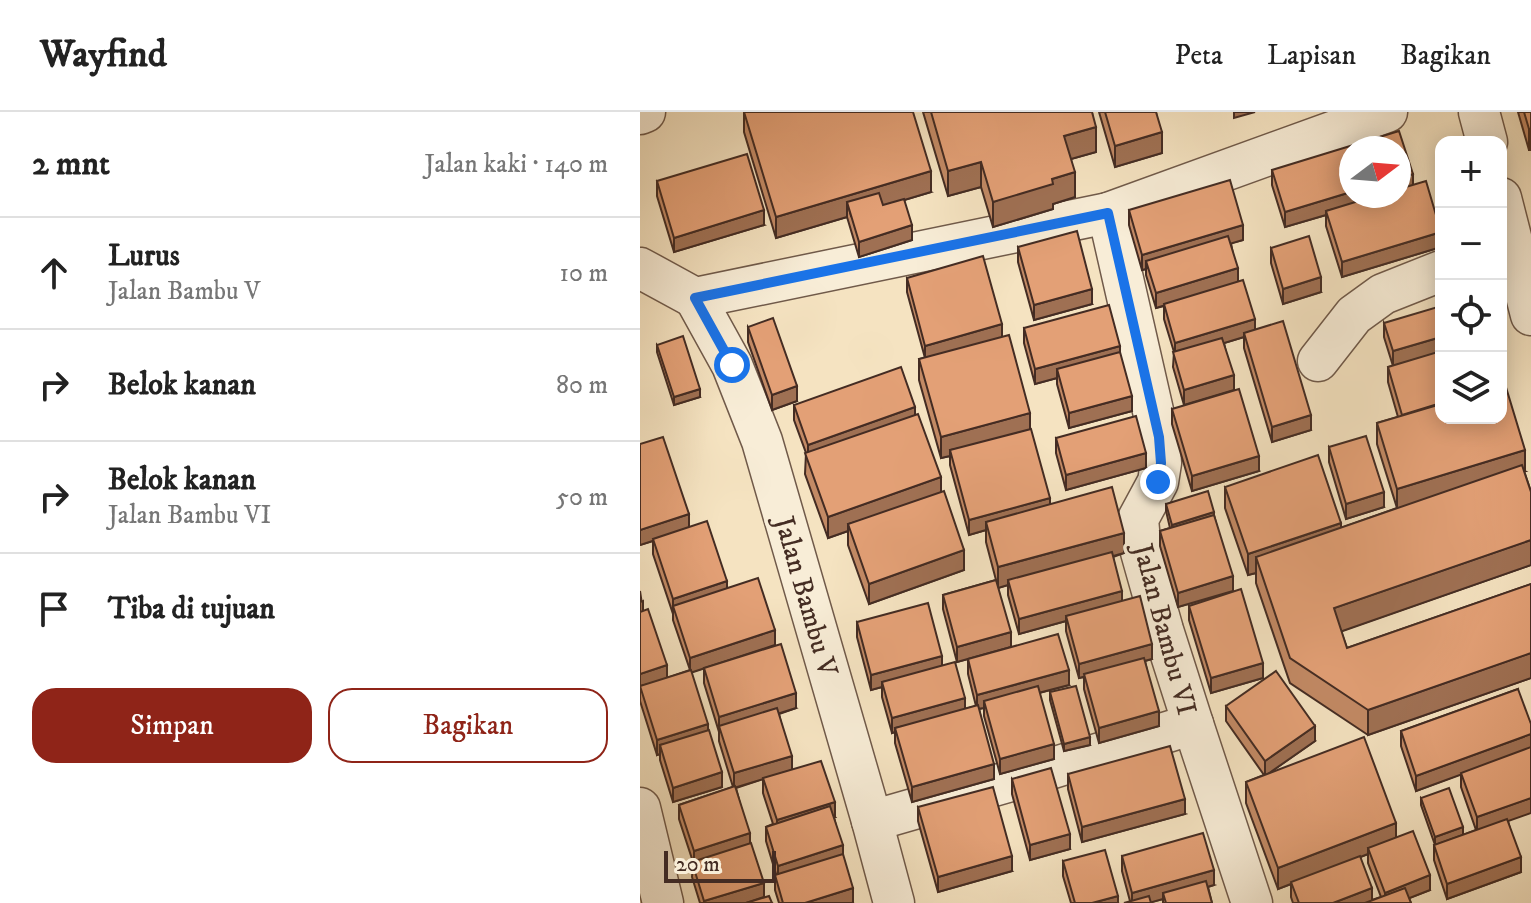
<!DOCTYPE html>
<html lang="id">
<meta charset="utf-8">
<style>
:root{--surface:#fff;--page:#f2f2f2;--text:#222;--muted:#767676;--line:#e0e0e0;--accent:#8f2418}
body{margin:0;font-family:"IM FELL DW Pica",serif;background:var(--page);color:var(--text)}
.controls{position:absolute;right:24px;top:24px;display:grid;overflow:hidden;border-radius:16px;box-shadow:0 4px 20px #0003}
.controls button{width:72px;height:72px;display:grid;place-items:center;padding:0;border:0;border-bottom:2px solid var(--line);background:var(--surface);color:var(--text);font:40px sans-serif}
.compass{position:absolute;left:699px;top:24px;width:72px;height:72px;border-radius:50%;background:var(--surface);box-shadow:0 4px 20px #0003;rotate:74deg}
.scale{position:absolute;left:24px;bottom:20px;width:112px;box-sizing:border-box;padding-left:8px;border:4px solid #442c23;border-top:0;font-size:22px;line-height:28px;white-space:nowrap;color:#442c23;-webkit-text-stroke:6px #f8edd7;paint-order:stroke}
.stop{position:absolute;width:24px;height:24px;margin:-18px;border:6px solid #1a73e8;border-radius:50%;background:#fff}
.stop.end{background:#1a73e8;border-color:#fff;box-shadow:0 2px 8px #0008}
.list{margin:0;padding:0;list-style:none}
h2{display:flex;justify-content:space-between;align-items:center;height:104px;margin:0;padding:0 32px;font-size:34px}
h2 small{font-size:26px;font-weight:400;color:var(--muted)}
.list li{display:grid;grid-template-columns:52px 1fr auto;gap:24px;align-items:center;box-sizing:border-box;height:112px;padding:0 32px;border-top:2px solid var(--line)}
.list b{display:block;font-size:30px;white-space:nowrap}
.list p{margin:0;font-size:26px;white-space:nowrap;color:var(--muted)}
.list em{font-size:26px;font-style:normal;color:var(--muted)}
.actions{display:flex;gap:16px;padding:24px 32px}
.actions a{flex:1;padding:18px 0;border:2px solid var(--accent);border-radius:24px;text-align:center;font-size:28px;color:var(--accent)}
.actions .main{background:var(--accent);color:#fff}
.icon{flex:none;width:44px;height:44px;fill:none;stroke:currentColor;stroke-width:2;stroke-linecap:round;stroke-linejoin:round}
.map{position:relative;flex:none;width:891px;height:791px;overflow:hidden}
header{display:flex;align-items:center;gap:48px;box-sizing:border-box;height:112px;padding:0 40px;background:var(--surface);border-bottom:2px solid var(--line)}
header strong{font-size:38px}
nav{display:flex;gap:44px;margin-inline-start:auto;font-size:28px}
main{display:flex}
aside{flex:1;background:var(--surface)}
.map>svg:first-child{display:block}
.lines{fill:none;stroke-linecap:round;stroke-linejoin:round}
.minor-casing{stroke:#705a4a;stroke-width:43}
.minor{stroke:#f8edd7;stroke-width:40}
.wall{fill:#c38a65;stroke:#442c23;stroke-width:2;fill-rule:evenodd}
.shaded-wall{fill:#9f7053;stroke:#442c23;stroke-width:2}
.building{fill:#e3a076;stroke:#442c23;stroke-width:2}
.route{stroke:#1a73e8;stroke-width:10}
.labels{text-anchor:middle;stroke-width:7;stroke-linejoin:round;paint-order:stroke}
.street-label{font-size:28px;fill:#442c23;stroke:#f8edd7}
</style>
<header>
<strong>Wayfind</strong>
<nav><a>Peta</a><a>Lapisan</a><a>Bagikan</a></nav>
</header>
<main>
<aside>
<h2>2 mnt<small>Jalan kaki · 140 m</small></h2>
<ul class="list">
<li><svg class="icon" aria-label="ahead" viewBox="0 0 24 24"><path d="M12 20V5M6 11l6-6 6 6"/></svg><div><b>Lurus</b><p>Jalan Bambu V</p></div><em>10 m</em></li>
<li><svg class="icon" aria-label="right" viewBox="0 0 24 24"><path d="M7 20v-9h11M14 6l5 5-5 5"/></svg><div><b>Belok kanan</b></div><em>80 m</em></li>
<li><svg class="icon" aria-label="right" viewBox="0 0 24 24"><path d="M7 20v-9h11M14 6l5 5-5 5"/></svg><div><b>Belok kanan</b><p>Jalan Bambu VI</p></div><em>50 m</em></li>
<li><svg class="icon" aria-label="arrive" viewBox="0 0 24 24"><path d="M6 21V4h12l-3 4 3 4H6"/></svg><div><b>Tiba di tujuan</b></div></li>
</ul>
<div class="actions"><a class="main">Simpan</a><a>Bagikan</a></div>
</aside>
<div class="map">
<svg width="891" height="791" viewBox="0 0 891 791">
<rect width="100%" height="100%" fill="#f5e3c1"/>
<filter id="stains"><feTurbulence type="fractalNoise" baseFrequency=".0025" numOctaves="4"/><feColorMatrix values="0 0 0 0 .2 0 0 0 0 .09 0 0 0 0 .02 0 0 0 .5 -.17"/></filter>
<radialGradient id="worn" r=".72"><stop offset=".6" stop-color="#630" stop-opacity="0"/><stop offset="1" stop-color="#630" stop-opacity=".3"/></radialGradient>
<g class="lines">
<defs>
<g id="minor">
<path d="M839,0L847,30"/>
<path d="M0,2L5,0"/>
<path d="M861,86L891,203"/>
<path d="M468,101L519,325L521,351L518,370L498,407L501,440L523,518L553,612L612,791"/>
<path d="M0,156L55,186L468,101L747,0"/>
<path d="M55,186L92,253L122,329L232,709L254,791"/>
<path d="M678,249L714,203L743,182L801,159"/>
<path d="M0,696L23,791"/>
<path d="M232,709L381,666L553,612"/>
</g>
</defs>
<use href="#minor" class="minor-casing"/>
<use href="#minor" class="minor"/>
</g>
<g class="wall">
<path d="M104,0L291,80L264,88L272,128L219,145L207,105L136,126L104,20Z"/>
<path d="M283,0H452L456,40L431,47L435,85L413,92V97L353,115L341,75L308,84Z"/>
<path d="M459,0H516L522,41L475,55Z"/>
<path d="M878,0H891L889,38Z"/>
<path d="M632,58L773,73L801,118V135L702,165L686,114V103L645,115L632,73Z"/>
<path d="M17,69L124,113L34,140L17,84Z"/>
<path d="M489,98L603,128L591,131L598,170L615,218L671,318L632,330L604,236V225L584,231L594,278L544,293L533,255L534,240L524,207V194L516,196L506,163V157L502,158L489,113Z"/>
<path d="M378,135L452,192L394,208L378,150Z"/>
<path d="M631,136L681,180L643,192L631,151Z"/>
<path d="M267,166L362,225L390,317L410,392L484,441L473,445L482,489L512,547L505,549L519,614L459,631L444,577V565L439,566L426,519V509L379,522L368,483V473L358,476L371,535L429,573L399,581L414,647L360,662L344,604V596L339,597L354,667L272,690L255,631V620L252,621L242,585V575L231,578L217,525V510L302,554L325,597L336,594L328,562V547L317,550L303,497V483L356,468L346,430V418L329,423L310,353V344L301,346L279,268V247L285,246L267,180Z"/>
<path d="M744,211L801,306L885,359H884L891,380V453L701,519L707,536L891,472V566L728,623L650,571L616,471V461L608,463L585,396V375L701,416L757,396L737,332V311L758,305L748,270V255L753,254L744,225Z"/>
<path d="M108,215L157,289L132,298L108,230Z"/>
<path d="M384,216L480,243L492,299L429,316L417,272V266L395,272L384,231Z"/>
<path d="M17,233L60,285L34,293L17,240Z"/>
<path d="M154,293L275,303L301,380L324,458L229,492L208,433V419L188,426L165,362L166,341L154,308Z"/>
<path d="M532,297L619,359L552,379L532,312Z"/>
<path d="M416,326L506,356L426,378L416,341Z"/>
<path d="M689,335L744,395L706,407L689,350Z"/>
<path d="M526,392L574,403L593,479L538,495L520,434V419L530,416L526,399Z"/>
<path d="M49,415L87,476L135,533L69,555L156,596L139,602L152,658L195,705H194L213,790L139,791L135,778V763L136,762L126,729V715L133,712L123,681V667L96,676L124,785L132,791H60L52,765L53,750L39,707V693L93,675L79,629V620L64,571V556L51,560L68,618L82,675L33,690L20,648V642L17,643L0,589V479L3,499L27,566L50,558L33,508V502L13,442V429L0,433Z"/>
<path d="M549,494L623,566L571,581L549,508Z"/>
<path d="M878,577L868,709L881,760L807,787L794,748V733H795L781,693V686L823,723L836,718L821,675V662L776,679L761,634V619Z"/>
<path d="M410,580L450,633L424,639L410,588Z"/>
<path d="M586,594L675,629L629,661L756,725L790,778L769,786L771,791H653L651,785V772L638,777L606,691V670L624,663L586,609ZM728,742V751L741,785L732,788L720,745Z"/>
<path d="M428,662L545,702L442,730L428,677Z"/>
<path d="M372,667L430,737L390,748L372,682Z"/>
<path d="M278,695L372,759L298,780L278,709Z"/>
<path d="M482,744L574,773L568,775L572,791H523V787L511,790L490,789L482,759Z"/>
<path d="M423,749L478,791H431L423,764Z"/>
</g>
<g class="shaded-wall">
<path d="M594,0H615L594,6Z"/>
<path d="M456,15V40L424,49V24Z"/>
<rect x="889" y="17" width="2" height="21"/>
<path d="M522,20V41L475,55V34Z"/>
<path d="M341,50V75L308,84V59Z"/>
<path d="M291,59V80L211,104L207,90V105L136,126V105Z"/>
<path d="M435,60V85L413,92V97L353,115V90L412,67Z"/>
<path d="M773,62V77L759,81V66Z"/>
<path d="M711,80V84H748L686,99V103L645,115V100Z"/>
<path d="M124,98V113L34,140V126Z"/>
<path d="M272,113V128L219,145V130Z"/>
<path d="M603,113V128L508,156L506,149V157L502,158V143Z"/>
<path d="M801,120V135L702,165V150Z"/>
<path d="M598,156V171L516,196V181Z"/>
<path d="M681,165V180L643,192V177Z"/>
<path d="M452,177V192L394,208V193Z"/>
<path d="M615,207V222L604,221V225L535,246V231Z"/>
<path d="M362,212V227L285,249V234Z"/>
<path d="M801,225V240L753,254V239Z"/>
<path d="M480,234V248L417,257V266L395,272V257Z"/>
<path d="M594,263V278L544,293V278Z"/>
<path d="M157,274V289L132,298V283Z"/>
<path d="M60,277V285L34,293V285Z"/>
<path d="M492,284V299L429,316V301Z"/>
<path d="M275,295V310L168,348V333Z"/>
<path d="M390,301V322L310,338V344L301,346V325Z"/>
<path d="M671,303V318L632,330V315Z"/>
<path d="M885,338V359L757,397V377Z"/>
<path d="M506,341V356L426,378V363Z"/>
<path d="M619,344V359L552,379V364Z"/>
<path d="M301,365V386L208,412V419L188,426V405Z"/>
<path d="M744,380V395L706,407V392Z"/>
<path d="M410,386V400L346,410V418L329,423V408Z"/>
<path d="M574,400V408L532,421V413Z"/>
<path d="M49,402V417L0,433V418Z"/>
<path d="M701,411V431L616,445V461L608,463V442Z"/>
<path d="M484,421V441L370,473L368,468V473L358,476V455Z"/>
<path d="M891,428V453L694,522V496Z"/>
<path d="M324,438V458L229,492V472Z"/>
<path d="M593,464V479L538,495V481Z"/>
<path d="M87,469V484L33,494V502V487Z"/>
<path d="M482,479V494L426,504V509L379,522V507Z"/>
<path d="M3,489V504L0,505V490Z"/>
<path d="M135,518V533L50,561V546Z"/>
<path d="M371,520V535L317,550V535Z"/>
<path d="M512,532V547L439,566V552Z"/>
<path d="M891,541V566L728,623V598Z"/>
<path d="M302,544V559L242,570V575L231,578V563Z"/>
<path d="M623,551V566L571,581V566Z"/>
<path d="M27,553V568L0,574V577V562Z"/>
<path d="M429,558V573L345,595L344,589V596L337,597V583Z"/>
<path d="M156,581V596L81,620L79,614V620V605Z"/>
<path d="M325,586V601L255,616V620L252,621V606Z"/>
<path d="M519,599V614L459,631V616Z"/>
<path d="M68,612V627L20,633V642L17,643V628Z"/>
<path d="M675,614V629L625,664V649Z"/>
<path d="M891,622V637L776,679V664Z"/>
<path d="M450,625V633L424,639V632Z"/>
<path d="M414,632V647L360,662V647Z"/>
<path d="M152,644V658L94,676V661Z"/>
<path d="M354,652V667L272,690V675Z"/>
<path d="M82,660V675L33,690V676Z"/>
<path d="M891,686V701L837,720V705Z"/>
<path d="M545,687V702L442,730V715Z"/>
<path d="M195,690V705L137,723V708Z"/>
<path d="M756,711V731L728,736V742L638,777V756Z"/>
<path d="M823,715V723L795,733V725Z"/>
<path d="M110,721V736L54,753V739Z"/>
<path d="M430,722V737L390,748V733Z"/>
<path d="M203,733V748L138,768V754Z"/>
<path d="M372,744V759L298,780V765Z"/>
<path d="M881,745V760L807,787V772Z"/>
<path d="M574,758V773L525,787L523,781V787L509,791H492V781Z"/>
<path d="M790,763V778L757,791H745V781Z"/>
<path d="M124,771V785L106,791H64V789Z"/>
<path d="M213,776V790L212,791H165Z"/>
<path d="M732,776V791H693Z"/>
<path d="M478,784V791H452Z"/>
</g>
<g class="building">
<path d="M104,0H273L291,59L136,105Z"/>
<path d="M291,0H452L456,15L424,24L435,60L412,67L413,72L353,90L341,50L308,59Z"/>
<path d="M465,0H516L522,20L475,34Z"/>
<path d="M884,0H891V17H889Z"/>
<path d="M759,19L773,62L759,66V36H711V80L645,100L632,58Z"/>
<path d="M107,42L124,98L34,126L17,69Z"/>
<path d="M590,68L603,113L502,143L489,98Z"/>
<path d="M786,69L801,120L702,150L686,99L735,84H759V77Z"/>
<path d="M239,81L243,93L264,87L272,113L219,130L207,90Z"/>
<path d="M437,119L452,177L394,193L378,135Z"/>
<path d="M588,124L598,156L516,181L506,149Z"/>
<path d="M669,124L681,165L643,177L631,136Z"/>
<path d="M343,144L362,212L285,234L267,166Z"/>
<path d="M603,168L615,207L535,231L524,192Z"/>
<path d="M469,193L480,234L395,257L384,216Z"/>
<path d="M801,194V225L753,239L744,211Z"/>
<path d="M133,206L157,274L132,283L108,215Z"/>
<path d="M643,209L671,303L632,315L604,221Z"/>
<path d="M369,223L390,301L301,325L279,247Z"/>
<path d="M43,224L60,277L34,285L17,233Z"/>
<path d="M582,226L594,263L544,278L533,240Z"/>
<path d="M801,239V291L762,303L748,255Z"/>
<path d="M480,240L492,284L429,301L417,257Z"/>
<path d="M261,255L275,295L168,333L154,293Z"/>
<path d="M865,272L885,338L757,377L737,311L801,292V306H861V274Z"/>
<path d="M599,277L619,344L552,364L532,297Z"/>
<path d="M278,302L301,365L188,405L165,341Z"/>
<path d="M496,304L506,341L426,363L416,326Z"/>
<path d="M391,317L410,386L329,408L310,338Z"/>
<path d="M726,324L744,380L706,392L689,335Z"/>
<path d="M23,325L49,402L0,418V332Z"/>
<path d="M678,343L701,411L608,442L585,375Z"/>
<path d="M882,353L891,380V428L694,496L707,536L891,472V541L728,598L650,546L616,445Z"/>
<path d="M472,375L484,421L358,455L346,410Z"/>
<path d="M304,379L324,438L229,472L208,412Z"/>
<path d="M568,379L574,400L532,413L526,392Z"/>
<path d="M574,403L593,464L538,481L520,419Z"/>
<path d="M67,409L87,469L33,487L13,427Z"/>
<path d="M472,440L482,479L379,507L368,468Z"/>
<path d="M118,466L135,518L50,546L33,494Z"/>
<path d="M356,468L371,520L317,535L303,483Z"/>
<path d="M601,477L623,551L571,566L549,494Z"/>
<path d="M500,484L512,532L439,552L426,504Z"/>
<path d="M288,491L302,544L231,563L217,510Z"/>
<path d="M8,497L27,553L0,562V500Z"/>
<path d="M418,522L429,558L337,583L328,547Z"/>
<path d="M141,532L156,581L79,605L64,556Z"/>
<path d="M504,546L519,599L459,616L444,562Z"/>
<path d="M315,550L325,586L252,606L242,570Z"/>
<path d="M51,558L68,612L17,628L0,574Z"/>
<path d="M636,559L675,614L625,649L586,594Z"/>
<path d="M398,574L414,632L360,647L344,589Z"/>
<path d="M436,574L450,625L424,632L410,580Z"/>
<path d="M878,577L891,612V622L776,664L761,619Z"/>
<path d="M338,593L354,652L272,675L255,616Z"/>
<path d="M137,596L152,644L94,661L79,614Z"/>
<path d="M69,618L82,660L33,676L20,633Z"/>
<path d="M724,625L756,711L638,756L606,670Z"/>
<path d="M530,634L545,687L442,715L428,662Z"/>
<path d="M891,635V686L837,705L821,661Z"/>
<path d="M181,649L195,690L137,708L123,666Z"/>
<path d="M411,656L430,722L390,733L372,667Z"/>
<path d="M95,674L110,721L54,739L39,693Z"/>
<path d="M353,675L372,744L298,765L278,695Z"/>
<path d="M809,676L823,715L795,725L781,686Z"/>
<path d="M190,694L203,733L138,754L126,715Z"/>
<path d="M867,707L881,745L807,772L794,733Z"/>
<path d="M773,719L790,763L745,781L728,736Z"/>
<path d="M563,721L574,758L492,781L482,744Z"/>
<path d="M111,731L124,771L64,789L52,750Z"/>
<path d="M465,738L478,784L452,791H435L423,749Z"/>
<path d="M203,742L213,776L165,791H143L135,763Z"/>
<path d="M720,744L732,776L693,791H659L651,770Z"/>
<path d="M566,769L572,791H526L523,781Z"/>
<path d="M765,776L771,791H725Z"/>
<path d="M129,784L132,791H106Z"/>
<path d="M509,784L511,791H484Z"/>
</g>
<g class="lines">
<path class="route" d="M92,253L55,186L468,101L519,325L521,351L518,370"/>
</g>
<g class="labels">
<g class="street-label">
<text transform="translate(167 484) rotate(74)" y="10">Jalan Bambu V</text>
<text transform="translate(526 517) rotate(75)" y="10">Jalan Bambu VI</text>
</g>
</g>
<rect width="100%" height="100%" filter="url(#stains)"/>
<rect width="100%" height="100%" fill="url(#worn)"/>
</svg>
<div class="controls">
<button>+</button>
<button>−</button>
<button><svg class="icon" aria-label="locate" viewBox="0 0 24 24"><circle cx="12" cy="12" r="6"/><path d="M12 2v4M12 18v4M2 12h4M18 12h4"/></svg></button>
<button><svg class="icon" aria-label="layers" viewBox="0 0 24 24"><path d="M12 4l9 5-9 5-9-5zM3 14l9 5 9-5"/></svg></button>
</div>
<svg class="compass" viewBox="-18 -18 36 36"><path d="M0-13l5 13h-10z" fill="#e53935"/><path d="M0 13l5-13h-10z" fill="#767676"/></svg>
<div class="scale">20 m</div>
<div class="stop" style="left:92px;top:253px"></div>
<div class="stop end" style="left:518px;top:370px"></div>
</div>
</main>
